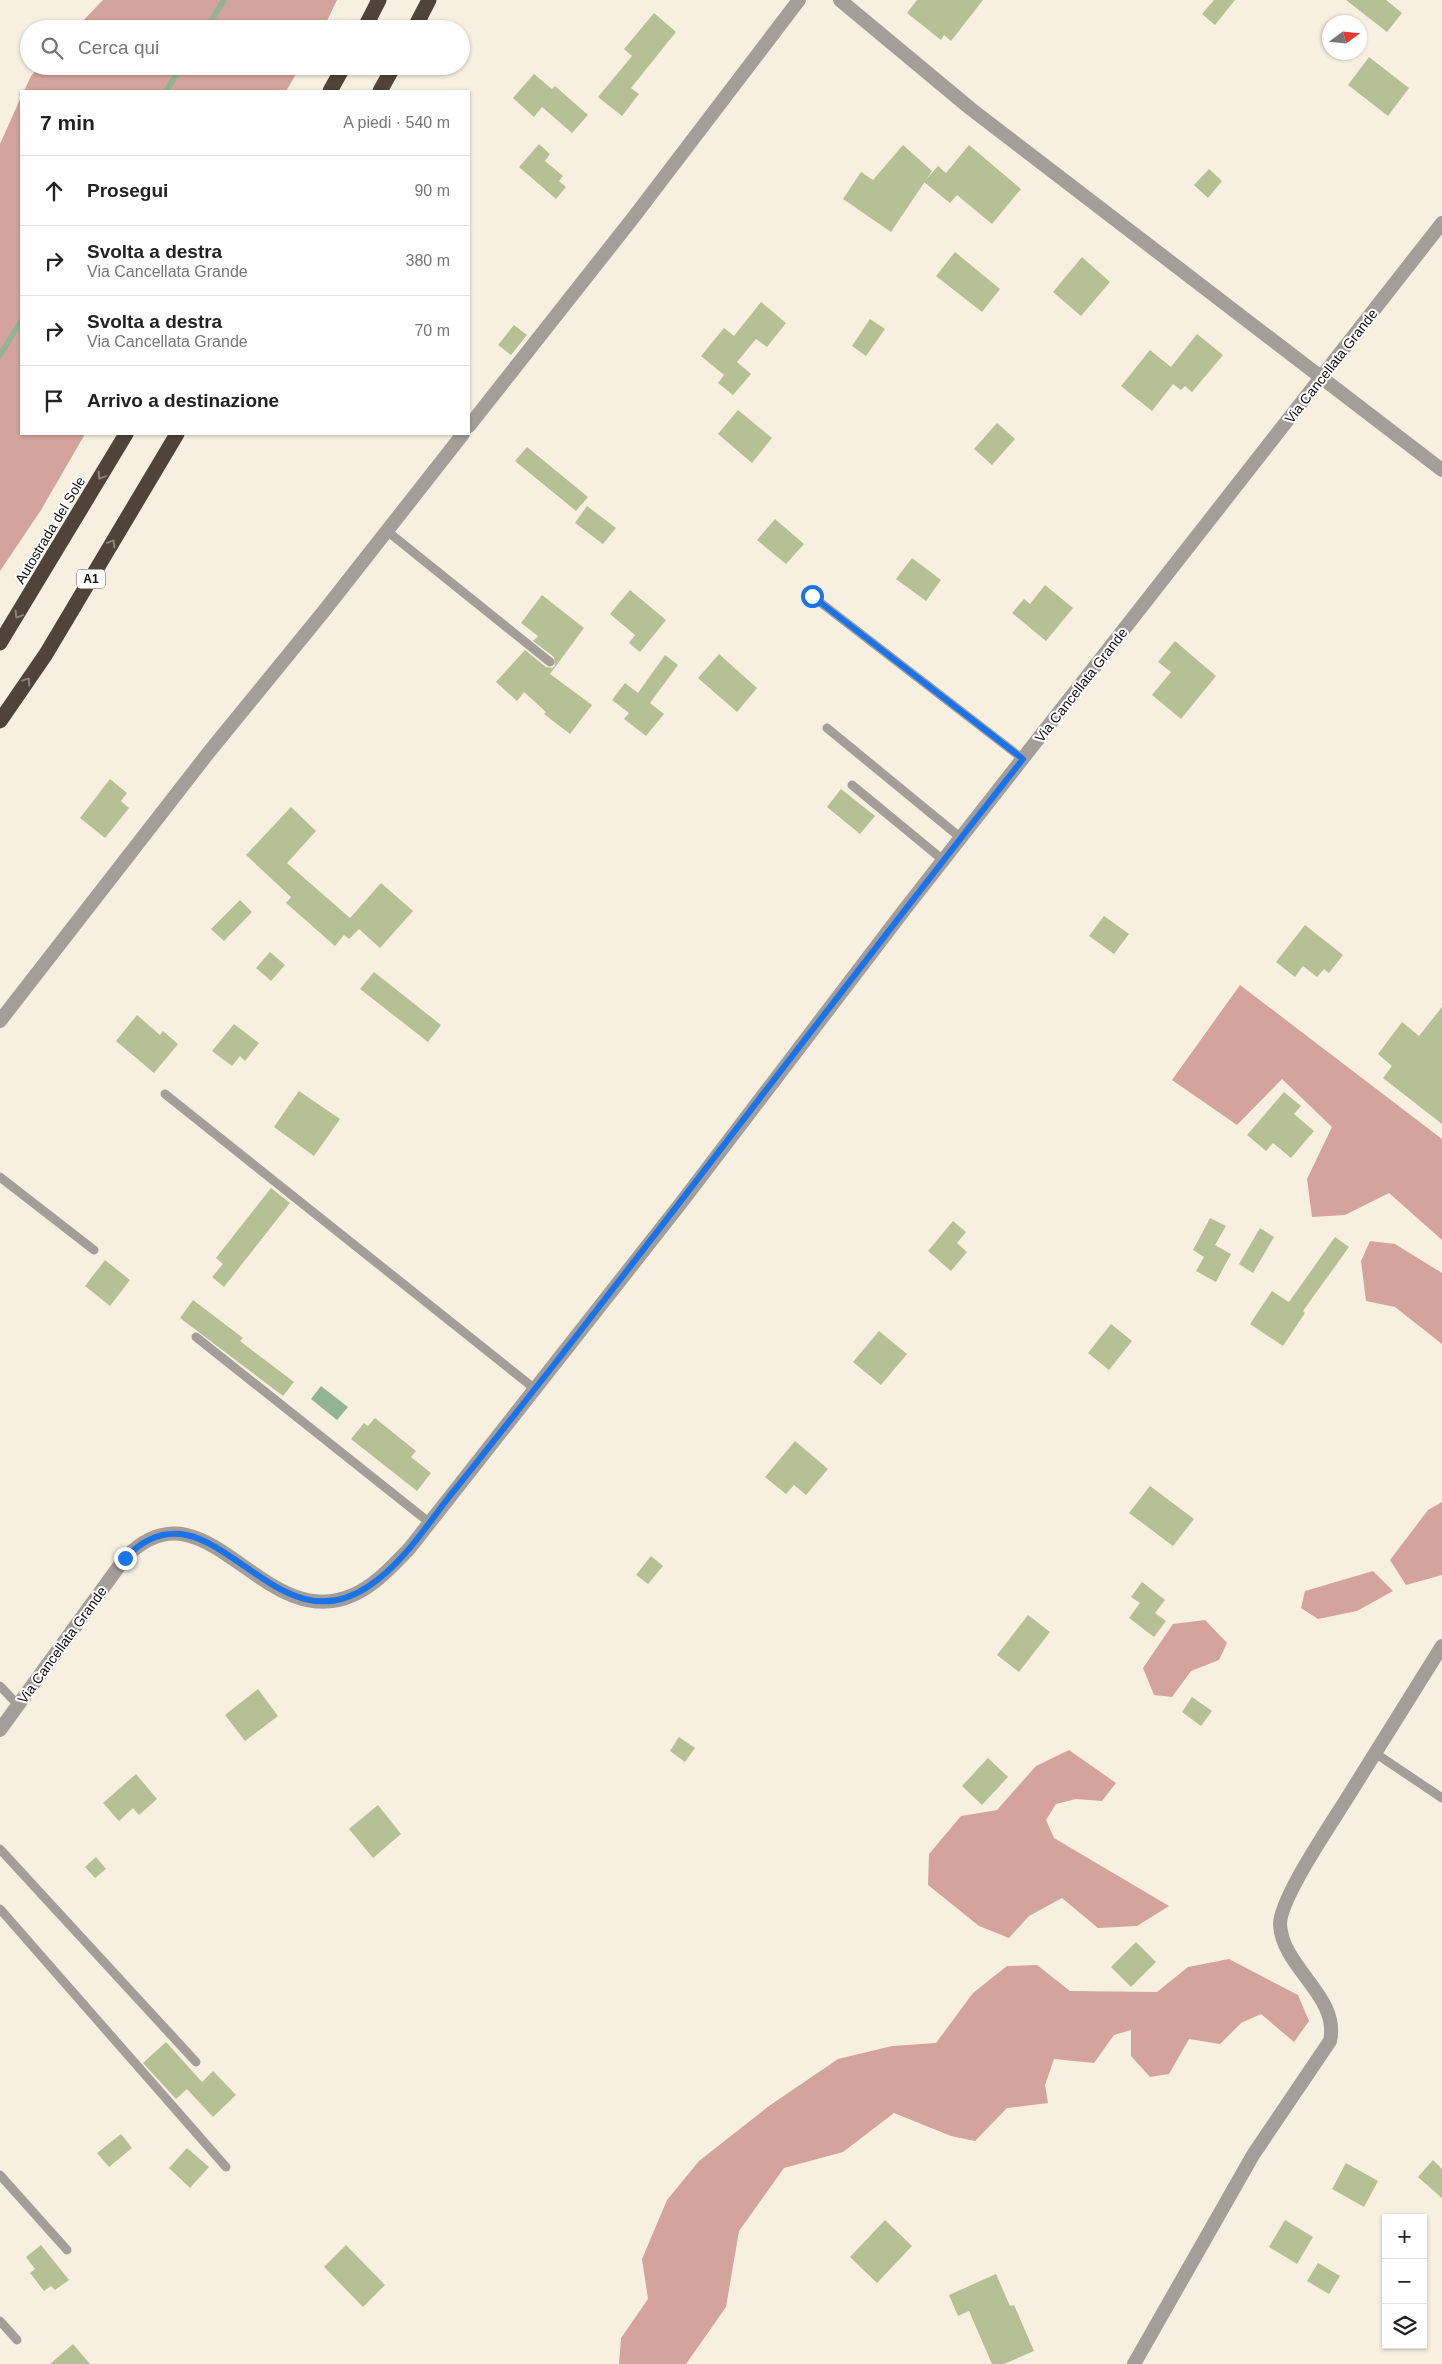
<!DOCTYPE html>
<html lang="it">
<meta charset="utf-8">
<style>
:root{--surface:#fff;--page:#f6f6f6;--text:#222;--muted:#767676;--line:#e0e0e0}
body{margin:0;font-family:Helvetica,sans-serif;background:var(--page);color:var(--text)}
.controls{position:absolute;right:15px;bottom:15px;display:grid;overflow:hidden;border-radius:0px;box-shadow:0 1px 4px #0004}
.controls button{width:45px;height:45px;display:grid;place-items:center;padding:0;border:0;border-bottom:1px solid var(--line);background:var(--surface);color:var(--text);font:25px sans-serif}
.compass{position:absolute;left:1322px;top:15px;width:45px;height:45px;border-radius:50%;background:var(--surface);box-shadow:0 1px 4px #0004;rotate:75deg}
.stop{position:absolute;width:15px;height:15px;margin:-11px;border:4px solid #1a73e8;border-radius:50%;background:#fff}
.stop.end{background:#1a73e8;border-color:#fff;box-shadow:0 1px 5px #0008}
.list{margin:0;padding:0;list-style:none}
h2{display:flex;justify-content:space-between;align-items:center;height:65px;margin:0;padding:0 20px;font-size:21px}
h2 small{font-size:16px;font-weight:400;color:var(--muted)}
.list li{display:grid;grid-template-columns:32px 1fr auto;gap:15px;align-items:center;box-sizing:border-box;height:70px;padding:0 20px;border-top:1px solid var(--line)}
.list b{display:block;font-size:19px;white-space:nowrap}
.list p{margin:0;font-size:16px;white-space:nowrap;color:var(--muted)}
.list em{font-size:16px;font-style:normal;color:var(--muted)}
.icon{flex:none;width:28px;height:28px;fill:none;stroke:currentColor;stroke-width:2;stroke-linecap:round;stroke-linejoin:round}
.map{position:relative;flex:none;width:1442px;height:2364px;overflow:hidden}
.search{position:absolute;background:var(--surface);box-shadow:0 1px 4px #0004;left:20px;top:20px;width:450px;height:55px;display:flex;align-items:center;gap:12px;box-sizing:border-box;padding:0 18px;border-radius:28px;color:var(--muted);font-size:19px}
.panel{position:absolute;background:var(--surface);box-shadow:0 1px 4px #0004;left:20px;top:90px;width:450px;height:345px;border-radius:0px}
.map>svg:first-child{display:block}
.forest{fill:#d4a39b}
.water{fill:#93b493}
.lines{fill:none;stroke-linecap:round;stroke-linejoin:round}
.stream{stroke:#93b493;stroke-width:5.5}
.building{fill:#b7bf94}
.service{stroke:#a49e99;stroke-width:9}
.minor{stroke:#a49e99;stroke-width:14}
.motorway{stroke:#4f433a;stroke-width:15}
.oneway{stroke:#8c847f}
.route{stroke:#1a73e8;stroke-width:6}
.labels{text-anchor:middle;stroke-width:4;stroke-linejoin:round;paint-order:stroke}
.shield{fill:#fefefe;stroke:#575552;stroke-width:1}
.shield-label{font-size:12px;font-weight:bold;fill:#100d08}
.street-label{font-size:14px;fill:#100d08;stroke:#fefefe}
</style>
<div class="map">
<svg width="1442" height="2364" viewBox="0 0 1442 2364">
<rect width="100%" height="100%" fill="#f7f0e1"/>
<g class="forest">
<path d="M103,0H337L323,29H75Z"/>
<path d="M40,66H301L286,91H24L31,76Z"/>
<path d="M21,97V434H85L41,510L0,571V144Z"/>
<path d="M1240,985L1442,1139V1240L1389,1193L1345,1215L1312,1217L1307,1179L1332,1127L1282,1079L1237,1125L1172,1080Z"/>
<path d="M1370,1241L1395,1244L1442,1273V1344L1395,1307L1366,1301L1361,1261Z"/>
<path d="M1442,1502V1575L1406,1585L1390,1560L1428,1510Z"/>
<path d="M1373,1571L1393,1591L1357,1611L1318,1619L1301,1608L1305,1591Z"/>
<path d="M1205,1620L1227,1643L1219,1660L1191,1671L1172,1697L1154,1695L1143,1668L1173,1624Z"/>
<path d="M1069,1750L1116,1783L1102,1801L1076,1799L1056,1804L1046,1820L1054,1838L1169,1906L1137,1926L1098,1928L1062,1898L1029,1916L1009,1938L979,1926L928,1885L929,1854L961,1816L997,1810L1036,1766Z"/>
<path d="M1229,1959L1298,1995L1309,2021L1294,2042L1261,2014L1241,2023L1220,2044L1189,2039L1169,2074L1150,2077L1131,2056V2030L1114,2035L1094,2063L1054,2059L1045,2085L1048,2103L1007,2108L975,2141L951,2136L894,2113L843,2152L784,2168L739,2231L726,2307L686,2364H619L621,2338L648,2299L642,2259L667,2200L699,2161L769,2106L838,2059L892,2046L936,2043L973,1993L1007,1966L1037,1965L1070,1991L1157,1992L1188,1967Z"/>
</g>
<path class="water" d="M321,1386L348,1407L337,1420L311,1399Z"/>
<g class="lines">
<g class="stream">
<path d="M206,29L224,0"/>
<path d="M166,91L182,66"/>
<path d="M0,355L21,321"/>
</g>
</g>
<g class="building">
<path d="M917,0H983L951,41L944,35L941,40L907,13Z"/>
<path d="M1214,0H1235L1215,25L1202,14Z"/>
<path d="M1346,0H1386L1402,13L1387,32Z"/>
<path d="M654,13L676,32L631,88L639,94L622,116L598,97L632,56L624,49Z"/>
<path d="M1369,57L1409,88L1388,116L1348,85Z"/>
<path d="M534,74L552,89L555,86L588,115L572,133L542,107L534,117L513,98Z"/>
<path d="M539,144L550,154L545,161L563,176L559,181L566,187L556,199L519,167Z"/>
<path d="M903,145L932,171L891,232L843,199L861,172L873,180Z"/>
<path d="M969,145L1021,189L992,224L957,195L950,203L924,182L938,166L946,173Z"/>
<path d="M1209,169L1222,181L1208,198L1194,185Z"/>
<path d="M955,252L1000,289L982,312L936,276Z"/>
<path d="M1082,257L1110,282L1081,316L1053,292Z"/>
<path d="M761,302L786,323L767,347L756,339L737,362L751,374L733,395L718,383L724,375L701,356L724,328L734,336Z"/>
<path d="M870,319L885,329L866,356L852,346Z"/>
<path d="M514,325L527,335L511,355L498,345Z"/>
<path d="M1197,334L1223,355L1192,392L1185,386L1181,390L1173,384L1152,411L1121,386L1150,350L1171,367Z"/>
<path d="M738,410L772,438L752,463L718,434Z"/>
<path d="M997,423L1015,439L992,465L974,449Z"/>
<path d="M527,447L588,497L576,511L515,461Z"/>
<path d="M587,506L616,528L603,544L575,523Z"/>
<path d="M775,519L804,544L786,564L757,540Z"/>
<path d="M912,558L941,580L926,601L896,579Z"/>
<path d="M1045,585L1073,608L1046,641L1012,613L1024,599L1030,604Z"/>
<path d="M630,590L666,620L640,652L629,643L635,635L610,614Z"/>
<path d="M542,595L584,628L550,674L592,705L570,734L544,714L546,712L524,692L517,701L496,682L525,650L546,667L552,668L555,666L554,657L533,641L538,636L521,623Z"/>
<path d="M1175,641L1216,676L1181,719L1152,695L1171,672L1158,662Z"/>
<path d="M719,654L757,688L737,712L698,678Z"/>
<path d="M665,655L678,665L650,703L664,714L646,736L624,719L629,713L612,700L625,683L638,693Z"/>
<path d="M110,779L127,793L121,801L129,808L105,838L80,818Z"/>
<path d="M841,789L875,816L860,834L827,807Z"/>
<path d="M291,807L316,831L287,863L350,918L381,883L413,911L380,948L359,929L349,939L344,935L335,946L286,903L291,897L246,855Z"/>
<path d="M240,900L252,912L224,941L211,929Z"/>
<path d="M1104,916L1129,934L1114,954L1089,936Z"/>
<path d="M1305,925L1343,955L1329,973L1324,969L1317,977L1303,966L1295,977L1276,962Z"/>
<path d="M270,952L285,965L271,981L256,968Z"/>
<path d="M374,972L441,1025L428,1042L360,989Z"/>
<path d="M1442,1007V1124L1383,1078L1392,1066L1378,1054L1402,1022L1419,1036Z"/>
<path d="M137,1015L160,1035L163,1031L178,1044L154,1073L116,1041Z"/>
<path d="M234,1024L259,1043L245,1061L240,1056L232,1066L212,1051Z"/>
<path d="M299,1091L340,1119L314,1156L274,1127Z"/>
<path d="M1284,1092L1301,1106L1294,1114L1314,1131L1291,1158L1273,1143L1266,1151L1247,1135Z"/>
<path d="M271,1188L290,1203L224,1287L212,1277L223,1264L216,1258Z"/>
<path d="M1210,1218L1226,1226L1215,1245L1231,1254L1216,1282L1196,1271L1204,1257L1193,1250Z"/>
<path d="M953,1221L966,1232L957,1243L967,1252L951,1271L928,1251Z"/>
<path d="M1260,1228L1274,1237L1253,1273L1239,1264Z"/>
<path d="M1335,1237L1349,1247L1303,1311L1305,1313L1283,1346L1250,1324L1272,1291L1289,1302Z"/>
<path d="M105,1260L130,1280L110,1306L85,1286Z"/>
<path d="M193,1300L243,1338L240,1341L294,1382L283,1396L180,1318Z"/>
<path d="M1111,1324L1132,1341L1109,1370L1088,1353Z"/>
<path d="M879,1331L907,1354L881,1385L853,1362Z"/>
<path d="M375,1418L416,1451L411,1457L431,1473L417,1491L351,1439L364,1423L368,1426Z"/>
<path d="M795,1441L828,1469L806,1495L794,1485L786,1494L765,1477Z"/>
<path d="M1150,1486L1194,1519L1173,1546L1129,1513Z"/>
<path d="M651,1556L663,1566L648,1584L636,1575Z"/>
<path d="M1142,1582L1165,1600L1155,1613L1166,1621L1154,1637L1129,1618L1140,1603L1131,1597Z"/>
<path d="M1028,1615L1050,1632L1019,1672L997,1655Z"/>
<path d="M258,1689L278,1716L245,1741L225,1715Z"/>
<path d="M1192,1697L1212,1711L1201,1726L1182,1712Z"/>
<path d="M679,1737L695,1748L685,1762L670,1751Z"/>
<path d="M988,1758L1008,1777L982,1805L962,1786Z"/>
<path d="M136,1774L157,1799L139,1815L133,1808L119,1821L103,1803Z"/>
<path d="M378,1805L401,1834L373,1858L349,1829Z"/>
<path d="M96,1857L106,1869L95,1878L85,1867Z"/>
<path d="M1136,1942L1156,1962L1131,1987L1111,1967Z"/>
<path d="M166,2042L202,2082L213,2071L236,2095L213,2117L187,2089L176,2099L143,2063Z"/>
<path d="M121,2134L132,2148L109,2167L97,2153Z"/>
<path d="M187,2148L209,2167L190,2188L169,2168Z"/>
<path d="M1433,2160L1442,2169V2198L1418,2177Z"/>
<path d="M1346,2163L1378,2181L1364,2207L1332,2189Z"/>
<path d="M885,2220L912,2246L877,2283L850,2257Z"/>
<path d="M1285,2220L1313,2237L1297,2264L1269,2247Z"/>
<path d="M41,2245L69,2280L55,2290L51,2286L44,2291L30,2273L35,2269L26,2257Z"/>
<path d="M346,2245L385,2285L363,2307L324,2267Z"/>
<path d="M1318,2263L1340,2276L1329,2294L1307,2281Z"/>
<path d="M996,2274L1010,2306L1014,2305L1034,2351L1004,2364H992L969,2311L958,2316L949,2295Z"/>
<path d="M73,2344L90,2364H50Z"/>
</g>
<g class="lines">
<g class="service">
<path d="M387,531L550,662"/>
<path d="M812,596L1023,759"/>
<path d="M827,728L961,838"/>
<path d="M852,785L943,860"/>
<path d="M165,1094L535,1389"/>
<path d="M0,1177L94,1250"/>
<path d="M196,1337L430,1523"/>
<path d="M0,1686L18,1705"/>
<path d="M1375,1753L1442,1798"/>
<path d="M0,1849L196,2062"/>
<path d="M0,1909L226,2167"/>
<path d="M0,2175L67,2250"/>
<path d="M0,2321L17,2340"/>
</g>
<g class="minor">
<path d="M840,0L971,109L1442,470"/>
<path d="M469,426L633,218L799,0"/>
<path d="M0,1021L209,752L324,611L463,434"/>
<path d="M0,1730L125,1558C206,1474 262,1636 353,1595C376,1585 392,1566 409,1549L681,1203L905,909L1442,223"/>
<path d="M1134,2364L1253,2155L1330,2041C1340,1996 1283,1969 1280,1925C1279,1899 1334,1820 1349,1795C1380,1745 1411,1695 1442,1646"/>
</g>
<g class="motorway">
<path d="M364,29L379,0"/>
<path d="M414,29L429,0"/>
<path d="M330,91L344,66"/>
<path d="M380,91L394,66"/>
<path d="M0,643L126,434"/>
<path d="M0,721L46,654L177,434"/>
</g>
</g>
<defs><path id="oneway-chevron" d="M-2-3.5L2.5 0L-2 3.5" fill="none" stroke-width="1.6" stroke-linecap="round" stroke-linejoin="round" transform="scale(1.25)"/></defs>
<g class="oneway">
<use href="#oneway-chevron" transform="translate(101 476) rotate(121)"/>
<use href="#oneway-chevron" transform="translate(112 543) rotate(-59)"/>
<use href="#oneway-chevron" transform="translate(18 615) rotate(121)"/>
<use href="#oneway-chevron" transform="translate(27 681) rotate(-56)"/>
</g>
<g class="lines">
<path class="route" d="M125,1558C211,1470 270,1654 369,1586C402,1564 425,1528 449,1497C484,1454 518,1410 553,1366C710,1165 864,960 1023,759L812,596"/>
</g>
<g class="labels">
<rect class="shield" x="77" y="569.5" width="28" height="19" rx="4"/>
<g class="shield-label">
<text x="91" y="583">A1</text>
</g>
<g class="street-label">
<text transform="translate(1331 366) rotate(-52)" y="5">Via Cancellata Grande</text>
<text transform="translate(50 530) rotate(-59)" y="5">Autostrada del Sole</text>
<text transform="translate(1081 685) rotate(-52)" y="5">Via Cancellata Grande</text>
<text transform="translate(62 1645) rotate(-54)" y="5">Via Cancellata Grande</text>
</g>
</g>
</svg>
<div class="controls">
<button>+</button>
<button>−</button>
<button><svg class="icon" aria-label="layers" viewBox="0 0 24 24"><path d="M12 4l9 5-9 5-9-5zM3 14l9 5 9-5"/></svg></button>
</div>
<svg class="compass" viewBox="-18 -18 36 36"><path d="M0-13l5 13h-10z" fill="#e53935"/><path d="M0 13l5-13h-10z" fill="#767676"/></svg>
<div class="stop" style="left:812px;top:596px"></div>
<div class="stop end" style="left:125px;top:1558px"></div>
<div class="search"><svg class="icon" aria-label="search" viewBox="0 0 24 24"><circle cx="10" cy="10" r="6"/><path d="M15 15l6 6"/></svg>Cerca qui</div>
<section class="panel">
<h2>7 min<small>A piedi · 540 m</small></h2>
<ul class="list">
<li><svg class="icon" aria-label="ahead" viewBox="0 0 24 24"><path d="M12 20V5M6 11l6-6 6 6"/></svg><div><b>Prosegui</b></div><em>90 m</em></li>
<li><svg class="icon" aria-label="right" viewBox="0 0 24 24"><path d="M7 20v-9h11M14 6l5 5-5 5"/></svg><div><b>Svolta a destra</b><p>Via Cancellata Grande</p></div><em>380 m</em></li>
<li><svg class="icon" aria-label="right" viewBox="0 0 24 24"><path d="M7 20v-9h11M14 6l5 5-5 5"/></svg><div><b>Svolta a destra</b><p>Via Cancellata Grande</p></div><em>70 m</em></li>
<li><svg class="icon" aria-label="arrive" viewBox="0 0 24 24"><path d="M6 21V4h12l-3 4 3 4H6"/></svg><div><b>Arrivo a destinazione</b></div></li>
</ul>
</section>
</div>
